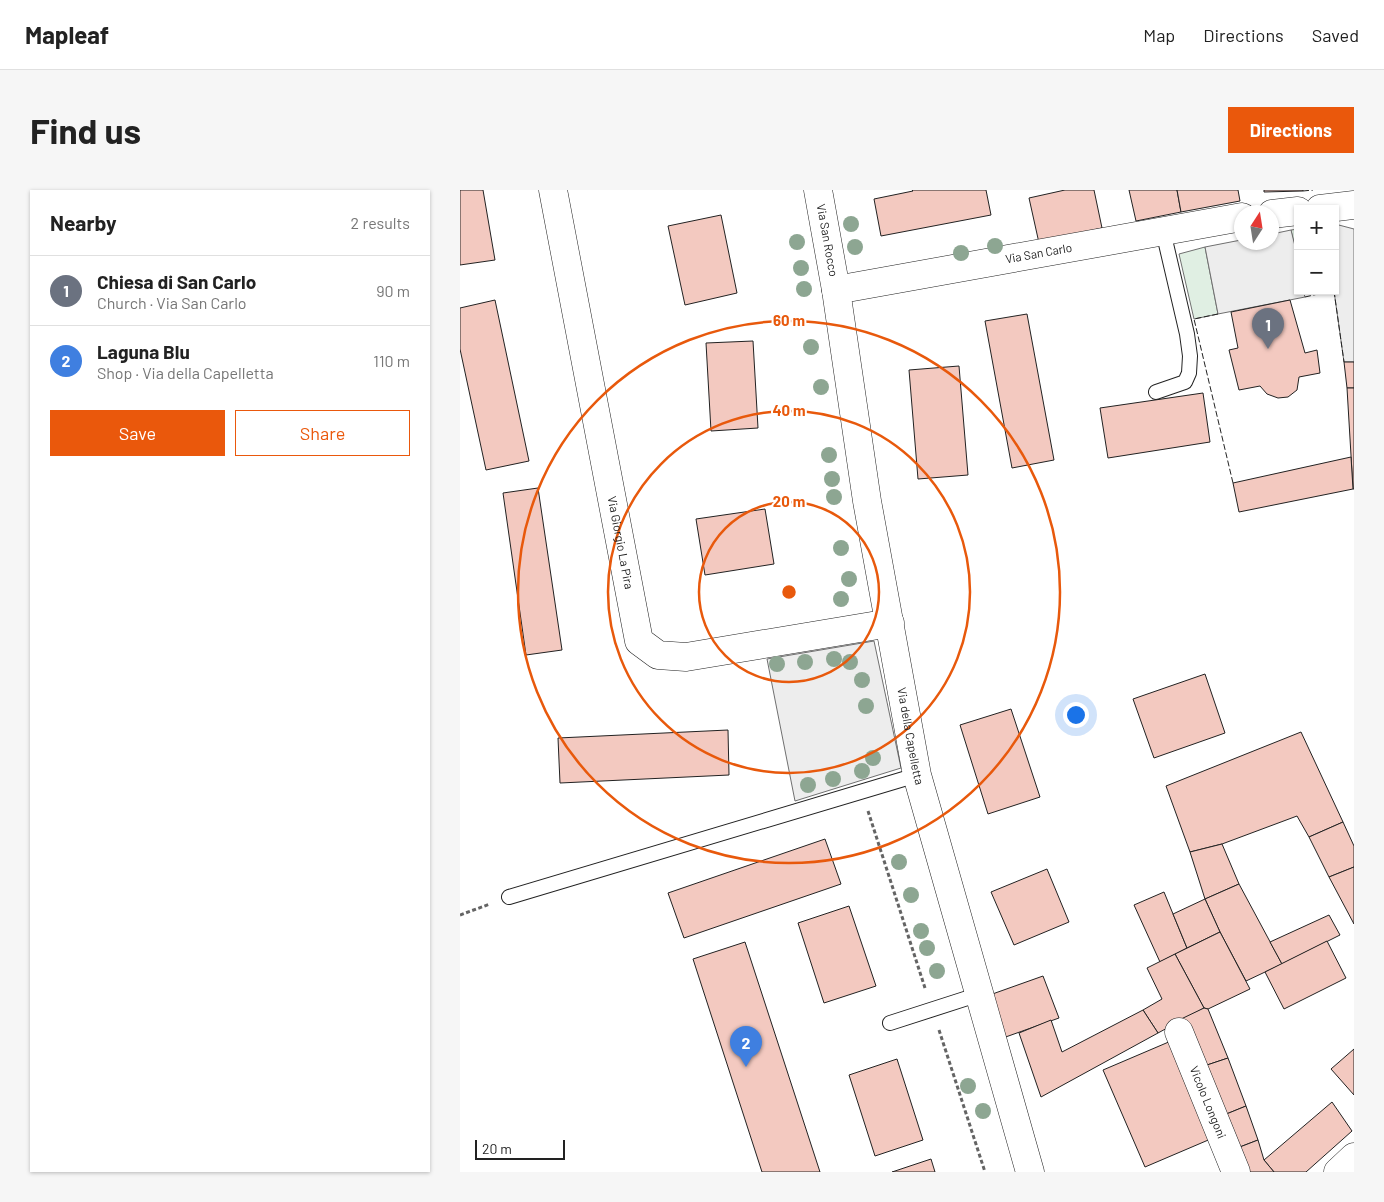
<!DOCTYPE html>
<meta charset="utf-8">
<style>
:root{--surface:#fff;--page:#f6f6f6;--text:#222;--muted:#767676;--line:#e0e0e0;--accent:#ea580c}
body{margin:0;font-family:Barlow,sans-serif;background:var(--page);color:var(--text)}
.controls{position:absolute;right:15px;top:15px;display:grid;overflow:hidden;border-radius:0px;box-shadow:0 1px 4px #0004}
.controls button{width:45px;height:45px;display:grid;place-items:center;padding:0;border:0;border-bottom:1px solid var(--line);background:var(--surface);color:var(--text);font:25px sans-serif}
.compass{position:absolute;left:774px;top:15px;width:45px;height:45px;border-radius:50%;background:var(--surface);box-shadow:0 1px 4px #0004;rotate:12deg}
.scale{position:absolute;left:15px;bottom:12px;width:90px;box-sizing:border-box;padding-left:5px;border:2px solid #222;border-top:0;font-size:14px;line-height:18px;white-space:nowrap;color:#222;-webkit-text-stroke:4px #fff;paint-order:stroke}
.you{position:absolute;left:615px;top:524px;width:18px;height:18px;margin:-12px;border:4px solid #fff;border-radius:50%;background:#1a73e8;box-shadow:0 0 0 8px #1a73e833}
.badge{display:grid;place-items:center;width:32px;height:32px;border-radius:50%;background:var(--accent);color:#fff;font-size:16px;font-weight:700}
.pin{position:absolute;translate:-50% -41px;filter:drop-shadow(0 1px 2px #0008)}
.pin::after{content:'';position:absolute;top:26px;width:18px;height:15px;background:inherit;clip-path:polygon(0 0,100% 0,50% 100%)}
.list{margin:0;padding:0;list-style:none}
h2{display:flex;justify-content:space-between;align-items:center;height:65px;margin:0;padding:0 20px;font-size:21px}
h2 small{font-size:16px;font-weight:400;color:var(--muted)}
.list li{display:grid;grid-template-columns:32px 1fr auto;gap:15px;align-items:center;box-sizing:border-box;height:70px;padding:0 20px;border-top:1px solid var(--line)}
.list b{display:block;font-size:19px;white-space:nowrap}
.list p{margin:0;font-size:16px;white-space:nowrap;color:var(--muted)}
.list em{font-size:16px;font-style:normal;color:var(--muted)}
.actions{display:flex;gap:10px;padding:15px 20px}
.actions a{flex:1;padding:11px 0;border:1px solid var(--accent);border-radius:0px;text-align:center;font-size:18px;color:var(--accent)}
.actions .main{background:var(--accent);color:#fff}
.map{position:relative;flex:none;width:894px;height:982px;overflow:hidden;border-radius:0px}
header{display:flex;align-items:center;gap:30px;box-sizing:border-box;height:70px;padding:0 25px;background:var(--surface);border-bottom:1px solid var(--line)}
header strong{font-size:24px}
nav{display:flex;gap:28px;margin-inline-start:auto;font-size:18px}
.intro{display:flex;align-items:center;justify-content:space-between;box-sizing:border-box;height:120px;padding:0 30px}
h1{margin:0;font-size:35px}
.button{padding:12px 22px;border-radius:0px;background:var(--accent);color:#fff;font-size:18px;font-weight:700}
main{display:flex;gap:30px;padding:0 30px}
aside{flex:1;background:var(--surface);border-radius:0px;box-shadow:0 1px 4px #0004}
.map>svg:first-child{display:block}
.green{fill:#e0efe3;stroke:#6f6f6f}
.parking{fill:#ededed;stroke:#6f6f6f}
.building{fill:#f3c9c0;stroke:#222}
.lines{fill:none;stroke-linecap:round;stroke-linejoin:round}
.lane-casing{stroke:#222;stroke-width:16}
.street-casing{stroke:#222;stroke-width:29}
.secondary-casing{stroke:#222;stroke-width:29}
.path{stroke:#646464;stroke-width:3;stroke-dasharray:4 2.5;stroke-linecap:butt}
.lane{stroke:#fff;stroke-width:14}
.street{stroke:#fff;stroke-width:28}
.secondary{stroke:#fff;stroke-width:28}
.fence{stroke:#222;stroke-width:1;stroke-dasharray:6 2.5;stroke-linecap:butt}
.tree{fill:#8da692}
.ring{fill:none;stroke:#e8590c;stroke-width:2.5}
.labels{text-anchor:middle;stroke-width:4;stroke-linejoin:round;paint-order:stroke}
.street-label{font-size:12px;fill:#222;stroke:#fff}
.centre{fill:#e8590c;stroke:#fff;stroke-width:2.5}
.ring-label{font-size:15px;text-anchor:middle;font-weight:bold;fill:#e8590c;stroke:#fff;stroke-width:4;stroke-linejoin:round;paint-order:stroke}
</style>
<header>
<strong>Mapleaf</strong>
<nav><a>Map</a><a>Directions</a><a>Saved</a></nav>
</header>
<div class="intro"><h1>Find us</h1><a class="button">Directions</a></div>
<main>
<aside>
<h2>Nearby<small>2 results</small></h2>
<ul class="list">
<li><span class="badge" style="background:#6b7280">1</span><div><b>Chiesa di San Carlo</b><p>Church · Via San Carlo</p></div><em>90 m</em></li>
<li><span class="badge" style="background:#3f7fe0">2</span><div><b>Laguna Blu</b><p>Shop · Via della Capelletta</p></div><em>110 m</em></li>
</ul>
<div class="actions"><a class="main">Save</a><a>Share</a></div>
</aside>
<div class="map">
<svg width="894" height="982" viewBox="0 0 894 982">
<rect width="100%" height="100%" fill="#fff"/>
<g class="green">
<path d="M838,39V68L837,69L831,40Z"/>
<path d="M745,57L758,124L734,129L719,64Z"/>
</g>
<g class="parking">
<path d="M875,34L894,39V172H884L874,101H875Z"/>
<path d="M831,40L838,68V101H843L845,107L758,124L745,57L781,50L782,52H812V44Z"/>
<path d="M414,451L441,578L335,611L307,469Z"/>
</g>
<g class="building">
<path d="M0,0H23L35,70L0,75Z"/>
<path d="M452,0H526L531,25L421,46L414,9L453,1Z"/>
<path d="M605,0H634L642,38L579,53L569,8Z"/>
<path d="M669,0H717L721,22L676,31Z"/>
<path d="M717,0H778L780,11L721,22Z"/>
<path d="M804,0H843V1L804,2Z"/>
<path d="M261,25L277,103L225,115L208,36Z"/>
<path d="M35,110L69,271L26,280L0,159V118Z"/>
<path d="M830,110L845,163L857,160L860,183L839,187L837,200L828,207L818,208L807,204L800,196L779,200L769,160L778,158L771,122Z"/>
<path d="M567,124L594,270L552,278L525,131Z"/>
<path d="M293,151L298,238L251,241L246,153Z"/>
<path d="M884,172H894V198H887Z"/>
<path d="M499,176L508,285L458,289L449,180Z"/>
<path d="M887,198H894V299H893Z"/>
<path d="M743,203L750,252L648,268L640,218Z"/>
<path d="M891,267L893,299L779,322L773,293Z"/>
<path d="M78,298L102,460L66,465L43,303Z"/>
<path d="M305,319L314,374L245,385L236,329Z"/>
<path d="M745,484L765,543L694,568L673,509Z"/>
<path d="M551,519L580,607L528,624L500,535Z"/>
<path d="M268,540L269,585L100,593L98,548Z"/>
<path d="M841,542L883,632L849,647L837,626L762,654L730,662L706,596Z"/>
<path d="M883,632L894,656V677L869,687L849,647Z"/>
<path d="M365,649L381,694L224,748L208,703Z"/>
<path d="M762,654L779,694L745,709L730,662Z"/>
<path d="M894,677V734L869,687Z"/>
<path d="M587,679L609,732L554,755L531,702Z"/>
<path d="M779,694L822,774L786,791L760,742L745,709Z"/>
<path d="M704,702L727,758L700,772L674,715Z"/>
<path d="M745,709L760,742L727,758L713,724Z"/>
<path d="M389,716L416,796L364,813L338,733Z"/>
<path d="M869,725L880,745L822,774L810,752Z"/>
<path d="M760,742L790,799L748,819L744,818L715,764Z"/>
<path d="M867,751L886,788L824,819L805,782Z"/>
<path d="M285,752L360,982H302L233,769Z"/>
<path d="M715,764L744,818L698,843L683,820L702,809L687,778Z"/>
<path d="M583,786L599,828L540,849L524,807Z"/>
<path d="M744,818L748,819L768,868L738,878L719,830Z"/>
<path d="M683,820L698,843L581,907L559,843L591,830L602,862Z"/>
<path d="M711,851L753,948L685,977L643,880Z"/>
<path d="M894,859V905L871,879Z"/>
<path d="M768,868L786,916L759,927L738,878Z"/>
<path d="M437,869L463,950L415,966L389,885Z"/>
<path d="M872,912L892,941L846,982H814L804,970Z"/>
<path d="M786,916L798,950L772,960L759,927Z"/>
<path d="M798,950L804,970L814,982H781L772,960Z"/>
<path d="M471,969L475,982H432Z"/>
</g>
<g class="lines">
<defs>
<g id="lane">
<path d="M696,202L725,192L729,183L730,166L727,144L703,41"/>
<path d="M49,707L457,585"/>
<path d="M430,833L520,804"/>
</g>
<g id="street">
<path id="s1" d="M93,0L179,451L198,465L226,467L430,433"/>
<path d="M860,19L894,15"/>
<path d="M812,24L838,21"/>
<path id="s2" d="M376,100L782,27"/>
<path id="s3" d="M719,842L776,982"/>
</g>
<g id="secondary">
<path id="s4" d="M358,0L376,100L407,311L457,585L570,982"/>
<path d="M878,982L894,967"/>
</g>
</defs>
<use href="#lane" class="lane-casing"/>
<use href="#street" class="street-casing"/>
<use href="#secondary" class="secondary-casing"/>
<g class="path">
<path d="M408,621L465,798"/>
<path d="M0,725L30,714"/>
<path d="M479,840L525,982"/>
</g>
<use href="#lane" class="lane"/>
<use href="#street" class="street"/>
<use href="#secondary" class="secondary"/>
<g class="fence">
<path d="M843,1L853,0"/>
<path d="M874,101L884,172"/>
<path d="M845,107L871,101"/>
<path d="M758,124L734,129L773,293"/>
</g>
</g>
<g class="tree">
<circle cx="391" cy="34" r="8"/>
<circle cx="337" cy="52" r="8"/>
<circle cx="535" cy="56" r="8"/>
<circle cx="395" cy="57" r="8"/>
<circle cx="501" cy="63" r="8"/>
<circle cx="341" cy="78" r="8"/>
<circle cx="344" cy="99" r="8"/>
<circle cx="351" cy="157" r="8"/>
<circle cx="361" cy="197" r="8"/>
<circle cx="369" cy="265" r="8"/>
<circle cx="372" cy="289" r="8"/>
<circle cx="374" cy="307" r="8"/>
<circle cx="381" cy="358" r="8"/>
<circle cx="389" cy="389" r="8"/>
<circle cx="381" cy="409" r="8"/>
<circle cx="374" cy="469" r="8"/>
<circle cx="345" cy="472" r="8"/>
<circle cx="390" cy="472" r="8"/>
<circle cx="317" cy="474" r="8"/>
<circle cx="402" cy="490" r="8"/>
<circle cx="406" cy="516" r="8"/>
<circle cx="413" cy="568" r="8"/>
<circle cx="402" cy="581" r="8"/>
<circle cx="373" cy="589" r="8"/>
<circle cx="348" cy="595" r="8"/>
<circle cx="439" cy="672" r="8"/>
<circle cx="451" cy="705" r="8"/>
<circle cx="461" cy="741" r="8"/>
<circle cx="467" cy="758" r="8"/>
<circle cx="477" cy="781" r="8"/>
<circle cx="508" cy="896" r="8"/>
<circle cx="523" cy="921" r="8"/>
</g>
<g class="ring">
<circle cx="329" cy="402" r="90"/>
<circle cx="329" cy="402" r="181"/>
<circle cx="329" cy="402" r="271"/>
</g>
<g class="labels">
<g class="street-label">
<text dy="4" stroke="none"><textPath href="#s4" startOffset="51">Via San Rocco</textPath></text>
<text dy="4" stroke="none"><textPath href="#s2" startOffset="206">Via San Carlo</textPath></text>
<text dy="4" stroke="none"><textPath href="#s1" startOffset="359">Via Giorgio La Pira</textPath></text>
<text dy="4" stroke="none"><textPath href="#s4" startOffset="554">Via della Capelletta</textPath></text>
<text dy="4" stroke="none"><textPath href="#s3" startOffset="76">Vicolo Longoni</textPath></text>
</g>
</g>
<circle cx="329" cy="402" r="8" class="centre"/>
<g class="ring-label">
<text x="329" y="136">60 m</text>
<text x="329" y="226">40 m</text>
<text x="329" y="317">20 m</text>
</g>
</svg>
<div class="controls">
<button>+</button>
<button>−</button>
</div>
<svg class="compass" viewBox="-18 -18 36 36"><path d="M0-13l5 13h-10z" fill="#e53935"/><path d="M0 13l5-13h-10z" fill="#767676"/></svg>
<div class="scale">20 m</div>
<div class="you"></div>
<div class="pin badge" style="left:808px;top:159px;background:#6b7280">1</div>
<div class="pin badge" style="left:286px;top:877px;background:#3f7fe0">2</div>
</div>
</main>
